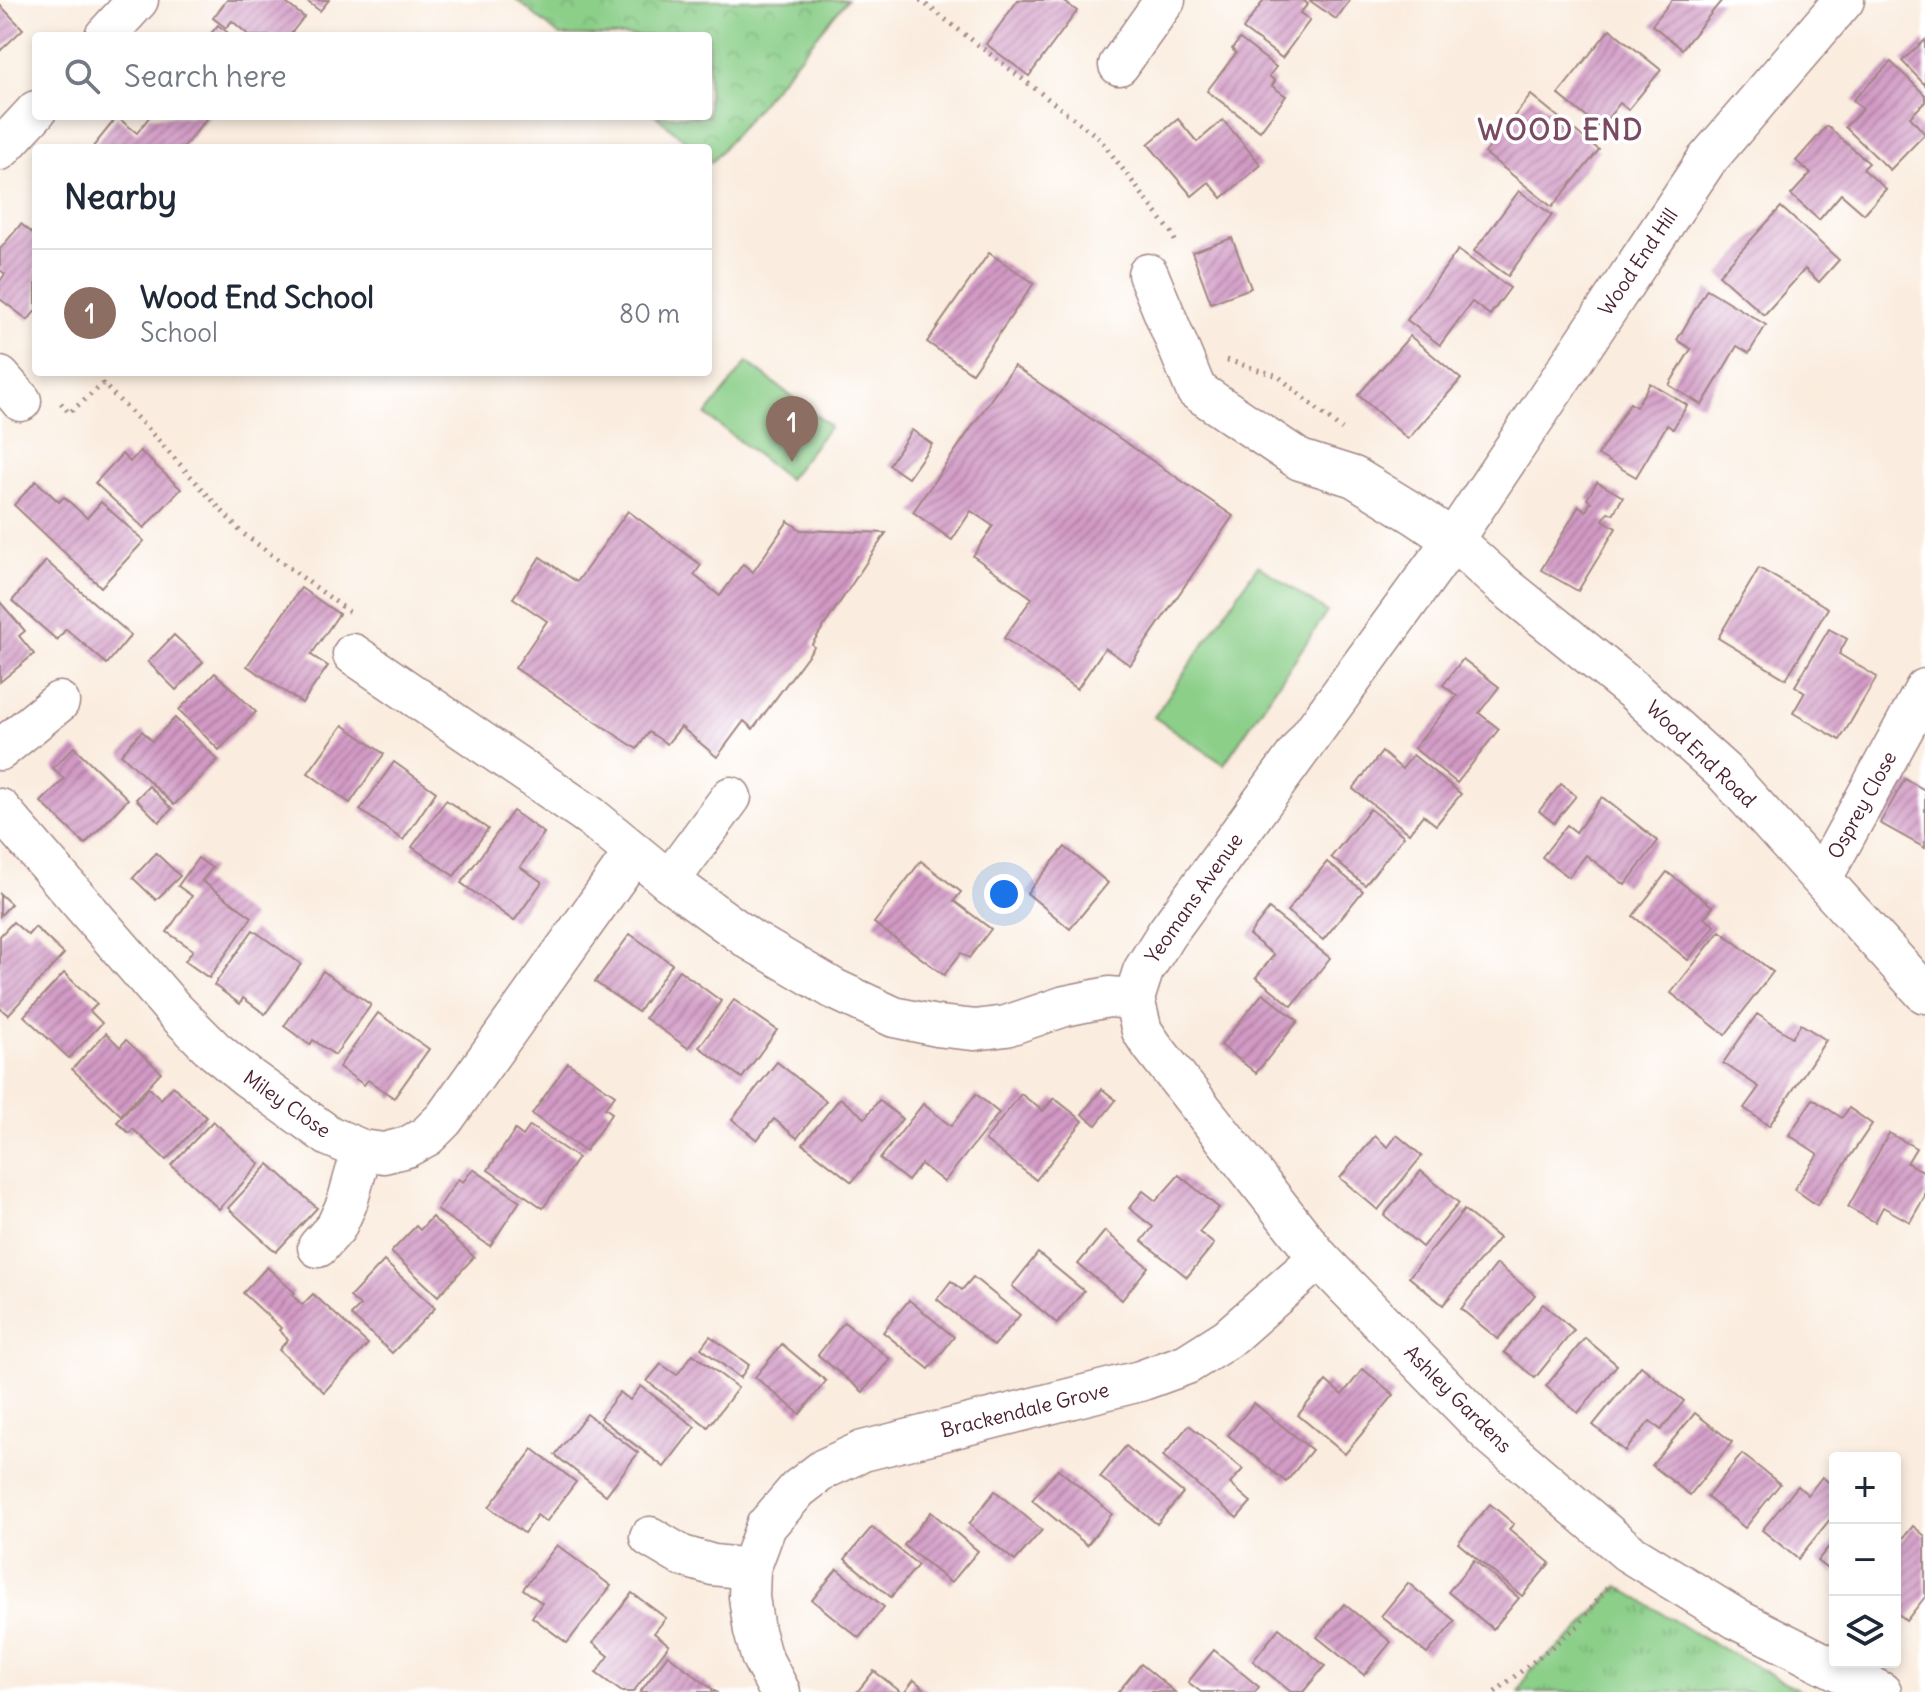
<!DOCTYPE html>
<meta charset="utf-8">
<style>
:root{--surface:#fff;--page:#f2f2f3;--text:#1f2937;--muted:#747a83;--line:#e0e1e3;--accent:#1f6fb2}
body{margin:0;font-family:Delius,sans-serif;background:var(--page);color:var(--text)}
.controls{position:absolute;right:24px;bottom:24px;display:grid;overflow:hidden;border-radius:8px;box-shadow:0 4px 12px #0003}
.controls button{width:72px;height:72px;display:grid;place-items:center;padding:0;border:0;border-bottom:2px solid var(--line);background:var(--surface);color:var(--text);font:40px sans-serif}
.you{position:absolute;left:1004px;top:894px;width:28px;height:28px;margin:-20px;border:6px solid #fff;border-radius:50%;background:#1a73e8;box-shadow:0 0 0 12px #1a73e833}
.badge{display:grid;place-items:center;width:52px;height:52px;border-radius:50%;background:var(--accent);color:#fff;font-size:26px;font-weight:700}
.pin{position:absolute;translate:-50% -66px;filter:drop-shadow(0 2px 4px #0008)}
.pin::after{content:'';position:absolute;top:42px;width:28px;height:24px;background:inherit;clip-path:polygon(0 0,100% 0,50% 100%)}
.list{margin:0;padding:0;list-style:none}
h2{display:flex;justify-content:space-between;align-items:center;height:104px;margin:0;padding:0 32px;font-size:34px}
h2 small{font-size:26px;font-weight:400;color:var(--muted)}
.list li{display:grid;grid-template-columns:52px 1fr auto;gap:24px;align-items:center;box-sizing:border-box;height:128px;padding:0 32px;border-top:2px solid var(--line)}
.list b{display:block;font-size:30px;white-space:nowrap}
.list p{margin:0;font-size:26px;white-space:nowrap;color:var(--muted)}
.list em{font-size:26px;font-style:normal;color:var(--muted)}
.icon{flex:none;width:44px;height:44px;fill:none;stroke:currentColor;stroke-width:2;stroke-linecap:round;stroke-linejoin:round}
.map{position:relative;flex:none;width:1925px;height:1692px;overflow:hidden}
.search{position:absolute;background:var(--surface);box-shadow:0 4px 12px #0003;left:32px;top:32px;width:680px;height:88px;display:flex;align-items:center;gap:20px;box-sizing:border-box;padding:0 28px;border-radius:8px;color:var(--muted);font-size:30px}
.panel{position:absolute;background:var(--surface);box-shadow:0 4px 12px #0003;left:32px;top:144px;width:680px;height:232px;border-radius:8px}
.map>svg:first-child{display:block}
.grass{fill:url(#grass-tufts);stroke:#6a775a;stroke-width:2}
.park{fill:url(#park-crowns);stroke:#6a775a;stroke-width:2}
.pitch{fill:#8bcf89;stroke:#6a775a;stroke-width:2}
.building{fill:url(#building-hatch)}
.lines{fill:none;stroke-linecap:round;stroke-linejoin:round}
.minor-casing{stroke:#a28684;stroke-width:43}
.path{stroke:#a28684;stroke-width:5;stroke-dasharray:2 6;stroke-linecap:butt}
.minor{stroke:#fff;stroke-width:40}
.labels{text-anchor:middle;stroke-width:7;stroke-linejoin:round;paint-order:stroke}
.street-label{font-size:20px;fill:#4a1f2b;stroke:#fff}
.district-label{font-size:28px;font-weight:bold;letter-spacing:2px;fill:#7a4a61;stroke:#fff}
</style>
<div class="map">
<svg width="1925" height="1692" viewBox="0 0 1925 1692">
<defs>
<pattern id="grass-tufts" width="24" height="20" patternUnits="userSpaceOnUse" patternTransform="scale(2)"><rect width="24" height="20" fill="#8bcf89"/><path d="M3 7l-1-3M5 7V3M7 7l1-3M15 17l-1-3M17 17v-4M19 17l1-3" fill="none" stroke="#79b176"/></pattern>
<pattern id="park-crowns" width="20" height="18" patternUnits="userSpaceOnUse" patternTransform="scale(2)"><rect width="20" height="18" fill="#8bcf89"/><path d="M2 6a3 3 0 1 1 6 0M12 15a3 3 0 1 1 6 0" fill="none" stroke="#79b176"/></pattern>
<pattern id="building-hatch" width="6" height="6" patternUnits="userSpaceOnUse" patternTransform="scale(2)"><rect width="6" height="6" fill="#d29ac5"/><path d="M-1 1l2-2M0 6l6-6M5 7l2-2" fill="none" stroke="#ac7da0"/></pattern>
</defs>
<rect width="100%" height="100%" fill="#fff"/>
<filter id="ink" filterUnits="userSpaceOnUse"><feTurbulence type="fractalNoise" baseFrequency=".0125" numOctaves="2"/><feDisplacementMap in="SourceGraphic" scale="16" xChannelSelector="R" yChannelSelector="G"/><feConvolveMatrix kernelMatrix="1 2 1 2 8 2 1 2 1" color-interpolation-filters="sRGB"/></filter>
<filter id="wash" filterUnits="userSpaceOnUse"><feTurbulence type="fractalNoise" baseFrequency=".006" numOctaves="4" result="noise"/><feDisplacementMap in="SourceGraphic" scale="32" xChannelSelector="R" yChannelSelector="G"/><feGaussianBlur stdDeviation="1.8" result="paint"/><feColorMatrix in="noise" values="0 0 0 0 0 0 0 0 0 0 0 0 0 0 0 0 0 1.4 0 .05"/><feComposite in="paint" operator="in"/></filter>
<g filter="url(#wash)">
<rect width="100%" height="100%" fill="#faecde"/>
<path class="grass" d="M1618,1586L1699,1636L1803,1692H1519L1529,1672L1576,1633Z"/>
<path class="park" d="M517,0H847L711,163L708,160V148H694L656,116H708V36H560Z"/>
<g class="pitch">
<path d="M747,362L830,426L788,479L706,415Z"/>
<path d="M1258,565L1327,612L1224,764L1154,717Z"/>
</g>
<g id="blocks">
<g class="building">
<path d="M227,0H282L304,17L289,36H250L232,21L226,28L213,18Z"/>
<path d="M305,0H329L320,11Z"/>
<path d="M1018,0H1062L1077,11L1029,76L986,44Z"/>
<path d="M1264,0H1303L1308,4L1300,13L1310,20L1282,58L1243,29Z"/>
<path d="M1309,0H1350L1336,19Z"/>
<path d="M1672,0H1722L1682,49L1652,25Z"/>
<path d="M0,5L23,29L0,51Z"/>
<path d="M218,25L232,36H209Z"/>
<path d="M1610,29L1661,70L1628,110L1620,103L1600,128L1558,94Z"/>
<path d="M1240,39L1276,67L1269,76L1275,81L1272,86L1286,96L1260,131L1207,91L1236,53L1232,49Z"/>
<path d="M1925,40V85L1902,61Z"/>
<path d="M1891,62L1925,95V102L1910,117L1925,134L1890,170L1845,127L1863,109L1853,100Z"/>
<path d="M1531,95L1599,150L1552,207L1485,153Z"/>
<path d="M150,116H209L183,148H92L117,117L137,133Z"/>
<path d="M1178,119L1197,142L1223,120L1261,165L1222,198L1209,182L1192,196L1148,144Z"/>
<path d="M1827,126L1869,163L1863,169L1886,189L1864,214L1841,194L1819,220L1791,195L1811,173L1796,161Z"/>
<path d="M1519,191L1552,215L1508,276L1474,251Z"/>
<path d="M1781,207L1839,260L1819,282L1805,269L1764,315L1719,275Z"/>
<path d="M21,224L36,236V310L28,320L0,299V281L5,274L0,270V249Z"/>
<path d="M1232,238L1251,288L1211,303L1192,252Z"/>
<path d="M1458,250L1510,288L1490,315L1472,302L1440,345L1407,320Z"/>
<path d="M989,253L1034,283L972,373L927,342Z"/>
<path d="M1707,289L1766,325L1749,353L1737,346L1702,405L1669,385L1691,349L1677,340Z"/>
<path d="M1410,336L1461,379L1408,439L1358,395Z"/>
<path d="M1014,366L1233,516L1130,665L1105,648L1077,689L1004,638L1032,598L973,556L993,526L971,511L952,540L913,512Z"/>
<path d="M1650,383L1687,405L1673,429L1667,425L1636,477L1598,455L1630,403L1636,407Z"/>
<path d="M912,430L932,444L908,478L889,465Z"/>
<path d="M140,451L181,489L144,528L95,483L122,454L130,462Z"/>
<path d="M36,481L59,502L64,497L87,518L101,502L144,541L101,587L14,505Z"/>
<path d="M1597,482L1623,497L1613,514L1608,512L1603,520L1616,528L1578,591L1541,570L1579,506L1586,511L1591,502L1587,499Z"/>
<path d="M628,511L701,565L694,575L720,596L743,564L753,572L788,521L801,530L886,533L812,644L814,647L753,729L744,721L717,757L681,727L667,744L649,732L637,749L515,668L547,621L513,598L540,557L577,582Z"/>
<path d="M46,561L131,635L107,664L66,629L57,640L12,601Z"/>
<path d="M1759,568L1828,608L1786,679L1718,638Z"/>
<path d="M301,588L339,614L311,655L328,666L302,703L247,666Z"/>
<path d="M0,602L25,631L19,636L34,654L0,682Z"/>
<path d="M1829,629L1847,639L1839,654L1877,677L1840,740L1793,713L1805,692L1795,686Z"/>
<path d="M174,635L203,662L176,690L148,662Z"/>
<path d="M1463,659L1499,687L1479,713L1499,729L1457,783L1414,748L1457,696L1443,685Z"/>
<path d="M215,673L256,712L219,750L179,710Z"/>
<path d="M175,718L218,760L174,805L121,754L142,731L152,741Z"/>
<path d="M343,725L384,754L350,803L308,773Z"/>
<path d="M74,747L128,799L85,844L41,802L64,779L53,768Z"/>
<path d="M1382,752L1402,769L1413,755L1461,794L1436,825L1423,815L1409,833L1353,789Z"/>
<path d="M394,762L436,792L403,840L360,810Z"/>
<path d="M1905,779L1925,790V848L1880,823Z"/>
<path d="M1561,784L1576,796L1554,823L1539,811Z"/>
<path d="M149,786L172,809L159,822L136,799Z"/>
<path d="M1602,797L1658,841L1625,885L1586,855L1569,877L1542,857L1567,825L1576,832Z"/>
<path d="M446,800L488,829L454,876L412,847Z"/>
<path d="M1370,809L1404,836L1365,885L1331,857Z"/>
<path d="M513,811L544,833L520,867L542,882L514,921L461,883Z"/>
<path d="M1065,847L1108,883L1070,929L1027,893Z"/>
<path d="M156,853L180,876L156,900L133,878Z"/>
<path d="M198,858L212,868L202,881L252,917L209,978L185,961L193,950L167,932L192,896L178,886Z"/>
<path d="M921,861L961,892L954,901L991,929L969,958L961,953L944,975L874,923Z"/>
<path d="M1327,862L1363,891L1323,940L1287,911Z"/>
<path d="M1667,872L1713,907L1704,918L1715,926L1688,960L1633,916Z"/>
<path d="M0,894L11,904L0,916Z"/>
<path d="M1269,909L1330,958L1292,1006L1256,977L1274,955L1249,935Z"/>
<path d="M13,922L28,935L35,927L64,954L8,1015L0,1008V936Z"/>
<path d="M253,930L301,964L265,1014L243,998L240,1004L214,985Z"/>
<path d="M1720,931L1773,972L1725,1035L1671,993Z"/>
<path d="M630,934L672,964L638,1012L595,982Z"/>
<path d="M679,970L721,1001L688,1048L645,1018Z"/>
<path d="M323,971L371,1005L335,1055L313,1040L310,1045L284,1026Z"/>
<path d="M64,973L97,1004L90,1011L102,1023L69,1058L24,1016Z"/>
<path d="M1263,993L1298,1021L1256,1073L1221,1045Z"/>
<path d="M734,1000L777,1030L742,1078L699,1047Z"/>
<path d="M378,1013L429,1049L394,1098L368,1080L364,1085L339,1067Z"/>
<path d="M1757,1014L1792,1037L1801,1024L1826,1040L1769,1126L1744,1108L1759,1087L1723,1063Z"/>
<path d="M106,1033L120,1047L126,1040L161,1072L121,1115L72,1069Z"/>
<path d="M777,1062L826,1101L797,1138L774,1119L757,1140L732,1119Z"/>
<path d="M568,1063L615,1095L605,1108L612,1113L585,1151L532,1114Z"/>
<path d="M173,1086L206,1117L166,1160L133,1129L129,1133L117,1122L149,1088L161,1099Z"/>
<path d="M1102,1089L1116,1100L1096,1125L1082,1114Z"/>
<path d="M976,1094L999,1113L944,1182L921,1164L908,1181L880,1159L923,1104L951,1126Z"/>
<path d="M1021,1094L1043,1111L1054,1098L1083,1121L1036,1180L985,1140Z"/>
<path d="M840,1098L865,1118L879,1100L902,1119L852,1182L803,1144Z"/>
<path d="M1813,1099L1842,1118L1849,1108L1872,1124L1817,1205L1794,1189L1818,1154L1789,1135Z"/>
<path d="M213,1121L260,1164L219,1209L171,1165Z"/>
<path d="M530,1126L578,1158L543,1208L488,1170L515,1130L523,1136Z"/>
<path d="M1889,1133L1916,1148L1907,1163L1925,1172V1196L1910,1222L1883,1207L1875,1222L1848,1207Z"/>
<path d="M1397,1135L1422,1156L1378,1210L1340,1178L1375,1136L1388,1147Z"/>
<path d="M269,1164L317,1208L276,1252L228,1208Z"/>
<path d="M473,1169L520,1201L490,1246L437,1210L458,1179L463,1182Z"/>
<path d="M1421,1171L1459,1203L1422,1247L1384,1215Z"/>
<path d="M1179,1175L1219,1208L1199,1232L1214,1244L1187,1277L1142,1241L1153,1227L1129,1208L1143,1191L1156,1201Z"/>
<path d="M1464,1210L1499,1238L1443,1305L1409,1277Z"/>
<path d="M432,1217L474,1257L438,1296L391,1252L416,1226L420,1230Z"/>
<path d="M1105,1231L1148,1267L1122,1300L1078,1264Z"/>
<path d="M1038,1253L1084,1291L1057,1323L1012,1286Z"/>
<path d="M384,1261L435,1308L392,1353L351,1315L360,1306L350,1297Z"/>
<path d="M1497,1264L1535,1295L1498,1339L1461,1309Z"/>
<path d="M267,1267L295,1293L292,1295L302,1305L313,1294L368,1344L324,1392L279,1350L288,1339L279,1330L281,1328L243,1293Z"/>
<path d="M973,1277L1020,1315L994,1346L937,1299L951,1281L962,1290Z"/>
<path d="M909,1300L954,1337L929,1369L883,1332Z"/>
<path d="M1543,1304L1574,1330L1535,1378L1504,1352Z"/>
<path d="M844,1322L890,1359L863,1392L818,1355Z"/>
<path d="M710,1336L749,1365L740,1378L701,1348Z"/>
<path d="M1585,1338L1617,1365L1578,1413L1546,1386Z"/>
<path d="M782,1344L826,1381L800,1414L755,1377Z"/>
<path d="M693,1354L738,1388L708,1427L647,1381L661,1364L677,1375Z"/>
<path d="M1641,1366L1684,1401L1661,1430L1650,1421L1625,1451L1593,1425Z"/>
<path d="M1363,1369L1394,1395L1345,1454L1298,1415L1326,1381L1342,1395Z"/>
<path d="M641,1386L695,1427L664,1467L600,1418L620,1392L630,1400Z"/>
<path d="M1254,1403L1312,1450L1286,1482L1228,1435Z"/>
<path d="M1695,1413L1732,1442L1690,1495L1652,1465Z"/>
<path d="M587,1414L638,1453L606,1495L555,1455Z"/>
<path d="M1189,1425L1243,1469L1230,1484L1251,1502L1237,1518L1163,1456Z"/>
<path d="M1126,1446L1183,1493L1157,1524L1100,1477Z"/>
<path d="M533,1449L576,1482L546,1522L537,1515L524,1533L489,1507Z"/>
<path d="M1742,1454L1780,1484L1745,1528L1707,1497Z"/>
<path d="M1058,1469L1112,1514L1087,1545L1032,1500Z"/>
<path d="M1822,1477L1835,1487V1513L1798,1559L1762,1530L1798,1486L1808,1495Z"/>
<path d="M995,1491L1042,1530L1015,1561L969,1524Z"/>
<path d="M1490,1504L1514,1524L1509,1529L1550,1563L1522,1596L1458,1543Z"/>
<path d="M931,1512L978,1551L951,1583L904,1545Z"/>
<path d="M1913,1526L1925,1536V1597L1906,1621L1895,1611V1548Z"/>
<path d="M872,1527L918,1565L891,1597L845,1559Z"/>
<path d="M1835,1539V1575L1817,1561Z"/>
<path d="M557,1545L611,1586L567,1643L532,1617L542,1603L523,1589Z"/>
<path d="M1474,1560L1519,1598L1493,1629L1448,1592Z"/>
<path d="M837,1569L884,1607L859,1638L812,1600Z"/>
<path d="M1408,1583L1455,1621L1427,1654L1381,1616Z"/>
<path d="M632,1593L666,1618L654,1633L669,1645L633,1692H622L596,1673L609,1656L593,1643Z"/>
<path d="M1344,1604L1391,1642L1364,1675L1317,1637Z"/>
<path d="M1279,1628L1325,1666L1303,1692H1291L1253,1661Z"/>
<path d="M1214,1650L1259,1687L1255,1692H1201L1188,1682Z"/>
<path d="M668,1655L716,1692H640Z"/>
<path d="M1141,1664L1175,1692H1118Z"/>
<path d="M874,1671L901,1692H857Z"/>
<path d="M914,1680L928,1692H905Z"/>
</g>
</g>
</g>
<g filter="url(#ink)">
<use href="#blocks" fill-opacity="0" stroke="#a28684" stroke-width="2"/>
<g class="lines">
<defs>
<g id="minor">
<path d="M105,36L138,0"/>
<path d="M1119,65L1165,0"/>
<path d="M0,150L36,111"/>
<path d="M1148,274L1196,390L1300,460L1354,477L1416,515L1453,540L1502,584L1634,691L1725,773L1925,993"/>
<path d="M0,377L21,401"/>
<path d="M353,654L590,816L669,881L749,939L834,989L894,1017L937,1026L975,1030L1006,1026L1065,1006L1109,997L1134,999L1143,971L1166,934L1453,540L1706,161L1844,0"/>
<path d="M0,750L59,702"/>
<path d="M0,809L174,1010L214,1050L246,1076L329,1136L362,1150L384,1153L407,1147L427,1136L444,1119L634,853"/>
<path d="M1822,878L1925,689"/>
<path d="M669,881L731,797"/>
<path d="M1134,999L1142,1031L1153,1047L1319,1258L1490,1434L1628,1552L1740,1621L1881,1692"/>
<path d="M318,1247L336,1227L347,1203L362,1150"/>
<path d="M650,1537L682,1556L713,1565L750,1569"/>
<path d="M780,1692L761,1656L754,1631L749,1597L750,1569L766,1526L798,1489L824,1469L863,1451L1140,1381L1187,1364L1228,1338L1319,1258"/>
</g>
</defs>
<use href="#minor" class="minor-casing"/>
<g class="path">
<path d="M920,0L1099,138L1171,232L1177,245"/>
<path d="M1227,360L1278,376L1342,430"/>
<path d="M61,403L69,413L103,384L148,429L241,532L352,614"/>
<path d="M1495,1692L1578,1626L1610,1584"/>
</g>
<use href="#minor" class="minor"/>
</g>
</g>
<g class="labels">
<g class="street-label">
<text transform="translate(1638 262) rotate(-56)" y="7">Wood End Hill</text>
<text transform="translate(1701 754) rotate(44)" y="7">Wood End Road</text>
<text transform="translate(1862 805) rotate(-61)" y="7">Osprey Close</text>
<text transform="translate(1194 898) rotate(-55)" y="7">Yeomans Avenue</text>
<text transform="translate(287 1104) rotate(35)" y="7">Miley Close</text>
<text transform="translate(1458 1399) rotate(45)" y="7">Ashley Gardens</text>
<text transform="translate(1025 1410) rotate(-14)" y="7">Brackendale Grove</text>
</g>
<g class="district-label">
<text x="1561" y="140">WOOD END</text>
</g>
</g>
</svg>
<div class="controls">
<button>+</button>
<button>−</button>
<button><svg class="icon" aria-label="layers" viewBox="0 0 24 24"><path d="M12 4l9 5-9 5-9-5zM3 14l9 5 9-5"/></svg></button>
</div>
<div class="you"></div>
<div class="pin badge" style="left:792px;top:462px;background:#8d6e63">1</div>
<div class="search"><svg class="icon" aria-label="search" viewBox="0 0 24 24"><circle cx="10" cy="10" r="6"/><path d="M15 15l6 6"/></svg>Search here</div>
<section class="panel">
<h2>Nearby<small></small></h2>
<ul class="list">
<li><span class="badge" style="background:#8d6e63">1</span><div><b>Wood End School</b><p>School</p></div><em>80 m</em></li>
</ul>
</section>
</div>
